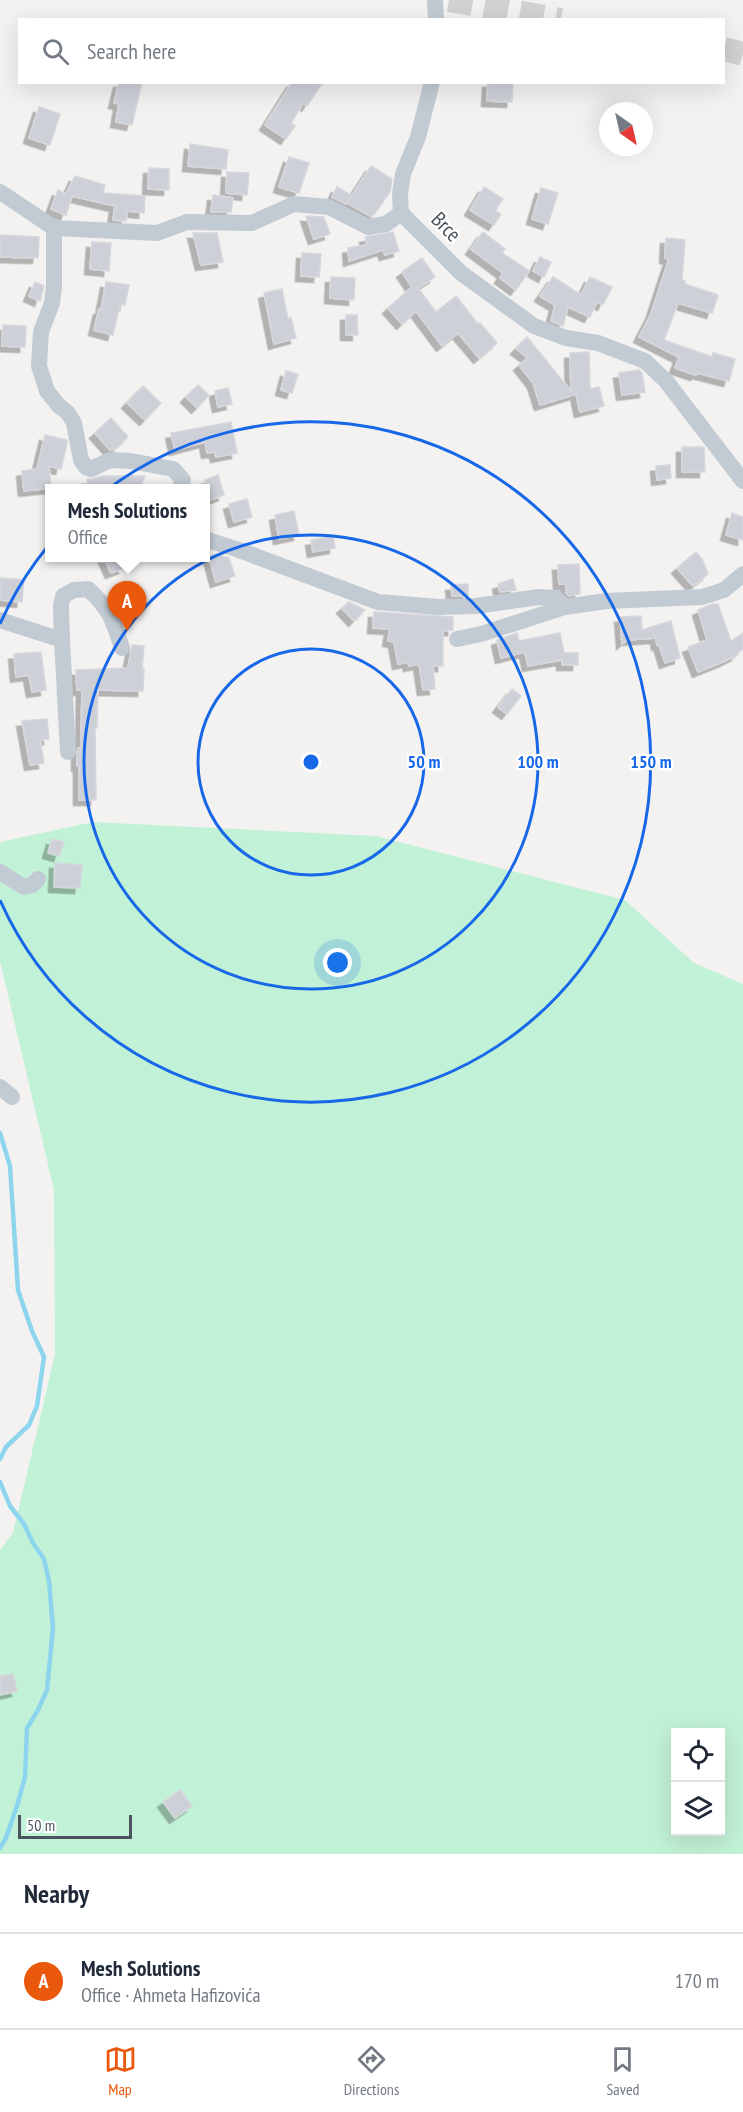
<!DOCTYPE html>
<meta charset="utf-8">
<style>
:root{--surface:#fff;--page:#f2f2f3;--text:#1f2937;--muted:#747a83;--line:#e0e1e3;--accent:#ea580c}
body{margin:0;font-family:"PT Sans Narrow",sans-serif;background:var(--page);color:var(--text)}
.controls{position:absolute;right:18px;bottom:18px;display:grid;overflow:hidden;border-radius:0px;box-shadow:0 6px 24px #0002}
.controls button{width:54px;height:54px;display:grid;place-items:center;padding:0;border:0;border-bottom:2px solid var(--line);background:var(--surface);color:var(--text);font:30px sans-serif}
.compass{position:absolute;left:599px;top:102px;width:54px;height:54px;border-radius:50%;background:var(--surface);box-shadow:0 6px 24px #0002;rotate:146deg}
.scale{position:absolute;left:18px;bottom:15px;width:114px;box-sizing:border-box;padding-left:6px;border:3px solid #49545f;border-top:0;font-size:16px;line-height:21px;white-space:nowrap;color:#49545f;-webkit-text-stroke:4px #fff;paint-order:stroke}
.you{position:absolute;left:338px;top:963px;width:21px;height:21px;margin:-15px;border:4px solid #fff;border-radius:50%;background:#1a73e8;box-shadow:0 0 0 9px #1a73e833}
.badge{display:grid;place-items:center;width:39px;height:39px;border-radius:50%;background:var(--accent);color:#fff;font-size:20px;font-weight:700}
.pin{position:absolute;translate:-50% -50px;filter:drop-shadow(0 2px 3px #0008)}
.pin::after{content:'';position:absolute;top:32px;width:21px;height:18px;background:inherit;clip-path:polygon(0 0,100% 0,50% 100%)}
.popup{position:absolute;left:45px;top:484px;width:165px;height:78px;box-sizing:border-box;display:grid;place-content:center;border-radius:0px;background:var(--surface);filter:drop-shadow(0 2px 4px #0005);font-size:20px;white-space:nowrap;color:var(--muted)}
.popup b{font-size:22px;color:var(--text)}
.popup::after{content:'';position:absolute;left:50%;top:100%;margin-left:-12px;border:12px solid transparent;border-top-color:var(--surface)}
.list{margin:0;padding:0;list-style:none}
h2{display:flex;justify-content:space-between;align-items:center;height:78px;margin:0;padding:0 24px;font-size:26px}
h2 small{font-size:20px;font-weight:400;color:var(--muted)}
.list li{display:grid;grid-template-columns:39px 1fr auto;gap:18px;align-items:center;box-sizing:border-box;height:96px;padding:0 24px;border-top:2px solid var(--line)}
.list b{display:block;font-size:22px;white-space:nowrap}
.list p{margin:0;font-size:20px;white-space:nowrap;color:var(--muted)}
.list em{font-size:20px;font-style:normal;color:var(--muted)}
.icon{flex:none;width:33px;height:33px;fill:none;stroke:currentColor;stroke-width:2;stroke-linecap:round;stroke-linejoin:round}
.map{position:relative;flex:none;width:743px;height:1854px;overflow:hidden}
.search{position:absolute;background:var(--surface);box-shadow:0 6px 24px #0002;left:18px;right:18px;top:18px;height:66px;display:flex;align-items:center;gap:15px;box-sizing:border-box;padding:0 21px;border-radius:0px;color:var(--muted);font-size:22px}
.sheet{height:174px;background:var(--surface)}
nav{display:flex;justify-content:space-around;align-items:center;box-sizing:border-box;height:84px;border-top:2px solid var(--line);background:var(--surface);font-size:16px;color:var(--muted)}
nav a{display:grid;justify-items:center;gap:3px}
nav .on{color:var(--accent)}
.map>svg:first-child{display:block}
.green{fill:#c1f1d6;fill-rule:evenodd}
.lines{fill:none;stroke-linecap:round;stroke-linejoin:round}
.stream{stroke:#8dd5ee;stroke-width:4.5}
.building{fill:#cdd0d7;stroke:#d5d7dd;stroke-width:1.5;filter:url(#shadow)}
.highway-tunnel{stroke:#d2d2d4;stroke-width:24;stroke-dasharray:24 12;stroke-linecap:butt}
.minor{stroke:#c2cbd3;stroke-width:16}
.ring{fill:none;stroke:#1767e9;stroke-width:3}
.labels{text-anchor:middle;stroke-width:4.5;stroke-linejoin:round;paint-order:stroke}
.street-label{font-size:21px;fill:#49545f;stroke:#fff}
.centre{fill:#1767e9;stroke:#fff;stroke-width:3}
.ring-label{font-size:18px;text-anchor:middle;font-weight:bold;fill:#1767e9;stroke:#fff;stroke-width:4.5;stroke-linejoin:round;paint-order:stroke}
</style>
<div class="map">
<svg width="743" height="1854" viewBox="0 0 743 1854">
<defs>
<filter id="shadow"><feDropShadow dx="-5.5" dy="5.5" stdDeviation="0" flood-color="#0004"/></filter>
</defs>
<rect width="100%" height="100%" fill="#f4f2f1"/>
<path class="green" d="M93,822L376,836L625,900L694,963L743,984V1854H0V1550L13,1533L55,1354L54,1190L0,961V842ZM676,1732H720V1832H676Z"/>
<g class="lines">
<g class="stream">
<path d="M0,1133L10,1166L18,1290L32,1331L44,1357L37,1406L29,1425L6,1447L0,1459"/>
<path d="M0,1482L10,1506L24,1524L33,1543L44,1559L49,1581L53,1628L47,1690L38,1710L27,1728L25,1777L17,1806L6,1838L0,1848"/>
</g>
</g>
<g class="building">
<path d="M119,82H142L132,125L116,122L119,104L114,103Z"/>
<path d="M292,82H323L307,106L303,103L291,123L295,126L286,139L265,125Z"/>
<path d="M488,82H513L512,102L487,101Z"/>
<path d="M39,107L60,114L50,145L29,138Z"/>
<path d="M190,144L228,150L226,169L188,166Z"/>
<path d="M289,157L309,163L299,193L279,187Z"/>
<path d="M371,166L392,179L390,192L373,216H370L347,203Z"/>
<path d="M149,168L169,169V190L148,189Z"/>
<path d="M227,172L249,173L247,195L226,193Z"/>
<path d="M75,176L105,185L103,193L145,196L144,213L127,211L126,221L113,220L115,206L72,196L66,215L51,209L58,190L66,194Z"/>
<path d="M337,187L351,195L346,204L332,197Z"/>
<path d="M484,187L503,199L495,211L501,214L494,225L470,210Z"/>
<path d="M541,188L558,193L548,224L532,219Z"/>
<path d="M213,195L233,198L231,212H211Z"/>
<path d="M306,216L324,217L330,234L314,239Z"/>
<path d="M393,232L399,251L385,255L383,250L349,261L348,248L367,245L365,237Z"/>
<path d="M483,232L505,249L502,253L529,271L516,290L500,278L503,273L471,249Z"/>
<path d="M193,233H217L223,262L201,265Z"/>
<path d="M0,235L39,237L38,258L0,257Z"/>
<path d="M666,238L685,240L682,280L685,281V284L718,295L712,313L678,303L664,340L712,357L713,353L735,359L729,381L697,373L696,375L675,368L679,357L639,337L651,314L669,259L665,258Z"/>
<path d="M92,242L111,243L109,271L90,269Z"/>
<path d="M302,253L321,254L319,277L301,276Z"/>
<path d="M540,257L551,262L544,277L533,271Z"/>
<path d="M422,258L435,277L418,288L436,312L456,296L478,324L480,323L497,343L479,358L458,333L442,346L416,311L402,324L388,308L412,287L402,272Z"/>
<path d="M331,277L355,278L354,300L330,298Z"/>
<path d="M553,277L581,295L590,277L612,287L603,305L597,302L590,317L568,307L563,326L551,321L555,305L540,296Z"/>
<path d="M35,282L44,286L40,301L29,296Z"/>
<path d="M106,282L129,285L125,305L120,304L113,335L94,330L99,309L101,310Z"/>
<path d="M282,289L288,319L291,318L296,338L274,344L264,293Z"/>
<path d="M346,315H357L358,335H346Z"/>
<path d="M3,325L26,326L25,347L2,346Z"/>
<path d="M527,337L571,391L570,353L589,352L590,389L599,387L604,406L580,412L576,394L540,405L533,383L519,365L528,358L516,349Z"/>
<path d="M639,370L642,373L645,392L622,395L619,373Z"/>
<path d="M286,371L298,374L292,393L281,390Z"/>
<path d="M198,385L209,395L197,408L186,397Z"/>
<path d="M143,386L161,403L145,420L127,403Z"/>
<path d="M228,388L232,404L218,407L215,391Z"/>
<path d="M111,418L128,437L114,450H110L95,433Z"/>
<path d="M231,422L237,453L216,457L215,452L207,453L205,442L175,450L171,433Z"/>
<path d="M45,435L67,440V444L61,469L49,466L51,488L24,491L22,471L37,469Z"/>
<path d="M682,447H704L705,472H682Z"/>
<path d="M670,465L671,478L657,480L656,466Z"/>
<path d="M218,475L224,495L205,502V480Z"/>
<path d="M102,476H145L139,489H87V479H92Z"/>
<path d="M247,499L252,517L234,522L229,504Z"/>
<path d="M294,511L299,535L279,539L275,515Z"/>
<path d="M732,513L743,517V540L726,535Z"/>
<path d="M333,536L335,548L313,552L311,540Z"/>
<path d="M696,552L702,559L708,574L693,586L677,568Z"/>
<path d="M217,554L229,558L235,576L216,582L209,557Z"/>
<path d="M104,558H119L124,568L111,573Z"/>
<path d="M579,564L580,594L569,596L566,593V584H559L558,565Z"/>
<path d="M0,578L24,580L22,602L0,600Z"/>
<path d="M513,579L516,590L500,592L498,584Z"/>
<path d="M468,584V596H452L451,585Z"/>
<path d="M349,602L365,610L354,621L342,608Z"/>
<path d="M713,604H718L731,641L743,633V649L736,654L737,655L725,661L698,672L688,647L707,640L698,610Z"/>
<path d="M374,612L453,617V630L443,631V666H433L435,689L423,690L419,664L409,666L408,662L398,664L394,642L388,641L390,629L373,628Z"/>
<path d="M641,616L642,628L638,631L671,621L680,658L665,663L659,644L657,645L656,638L627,640L622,644L620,617Z"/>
<path d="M517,633L519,641L560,633L564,653H578V665H562V660L528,666L525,652L501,658L497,640Z"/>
<path d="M132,645L144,646L142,669H144L143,691L98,690L97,728H95L96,800H79V766H77V757L78,748H81L82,690H77L76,670L128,668Z"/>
<path d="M41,652L46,690L32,692L29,675L16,677L14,654Z"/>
<path d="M512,689L521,696L507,714L498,707Z"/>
<path d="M47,719L49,739L40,740L44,763L30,765L22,721Z"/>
<path d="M52,839L64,842L59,856L48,853Z"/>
<path d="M55,863L82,865L80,888L54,887Z"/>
<path d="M13,1674L17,1691L0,1695V1676Z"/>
<path d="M180,1790L192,1806L175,1818L163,1802Z"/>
</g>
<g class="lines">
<g class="highway-tunnel">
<path d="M449,0L561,20"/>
<path d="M724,49L743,54"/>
</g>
<g class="minor">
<path d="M435,0L436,20"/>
<path d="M0,192L54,228L157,233L187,222L252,223L294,204L329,207L368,227L386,224L401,213L461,273L534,326L566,338L598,343L645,361L666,381L743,481"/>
<path d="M401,213L400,194L403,174L418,137L432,82"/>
<path d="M54,228V287L52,303L41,332L39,366L47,391L59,406L68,413L74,423L81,460L86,467L91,469L110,460L131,461L173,469L183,480L180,488"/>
<path d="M205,539L239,550L378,602L438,607L476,606L539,597L556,598L565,607"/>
<path d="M0,620L62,640"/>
<path d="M457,639L481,634L565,607L606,601L702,597L724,590L743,574"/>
<path d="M68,752L62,640L61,606L63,596L74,590L88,589C110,609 113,620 122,648"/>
<path d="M0,872L24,887L32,885L38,879"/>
<path d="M0,1087L12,1097"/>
</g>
</g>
<g class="ring">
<circle cx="311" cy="762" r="113"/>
<circle cx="311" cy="762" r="227"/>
<path d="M0 624A340 340 0 1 1 0 900"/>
</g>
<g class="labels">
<g class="street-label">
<text transform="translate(446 227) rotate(45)" y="7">Brce</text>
</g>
</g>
<circle cx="311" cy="762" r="9" class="centre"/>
<g class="ring-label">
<text x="424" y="768">50 m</text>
<text x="538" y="768">100 m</text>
<text x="651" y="768">150 m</text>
</g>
</svg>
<div class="controls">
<button><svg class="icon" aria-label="locate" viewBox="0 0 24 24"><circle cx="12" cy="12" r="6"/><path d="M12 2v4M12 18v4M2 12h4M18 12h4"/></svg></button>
<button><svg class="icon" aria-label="layers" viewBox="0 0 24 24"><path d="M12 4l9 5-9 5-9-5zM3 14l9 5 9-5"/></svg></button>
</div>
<svg class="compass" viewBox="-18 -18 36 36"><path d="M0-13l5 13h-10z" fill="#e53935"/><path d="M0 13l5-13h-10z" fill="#747a83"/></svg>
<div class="scale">50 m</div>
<div class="you"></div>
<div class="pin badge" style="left:127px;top:631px">A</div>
<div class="popup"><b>Mesh Solutions</b>Office</div>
<div class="search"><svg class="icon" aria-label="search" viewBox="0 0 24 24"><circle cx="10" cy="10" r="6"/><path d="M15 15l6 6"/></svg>Search here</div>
</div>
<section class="sheet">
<h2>Nearby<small></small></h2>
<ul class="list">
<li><span class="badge">A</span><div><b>Mesh Solutions</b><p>Office · Ahmeta Hafizovića</p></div><em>170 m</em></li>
</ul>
</section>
<nav>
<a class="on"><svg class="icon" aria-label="map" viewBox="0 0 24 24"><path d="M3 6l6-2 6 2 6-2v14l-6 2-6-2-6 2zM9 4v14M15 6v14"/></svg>Map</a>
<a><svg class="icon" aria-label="directions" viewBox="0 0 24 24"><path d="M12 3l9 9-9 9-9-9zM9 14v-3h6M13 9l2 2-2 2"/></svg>Directions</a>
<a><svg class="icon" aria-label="saved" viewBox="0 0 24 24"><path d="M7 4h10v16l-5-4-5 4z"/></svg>Saved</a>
</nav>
